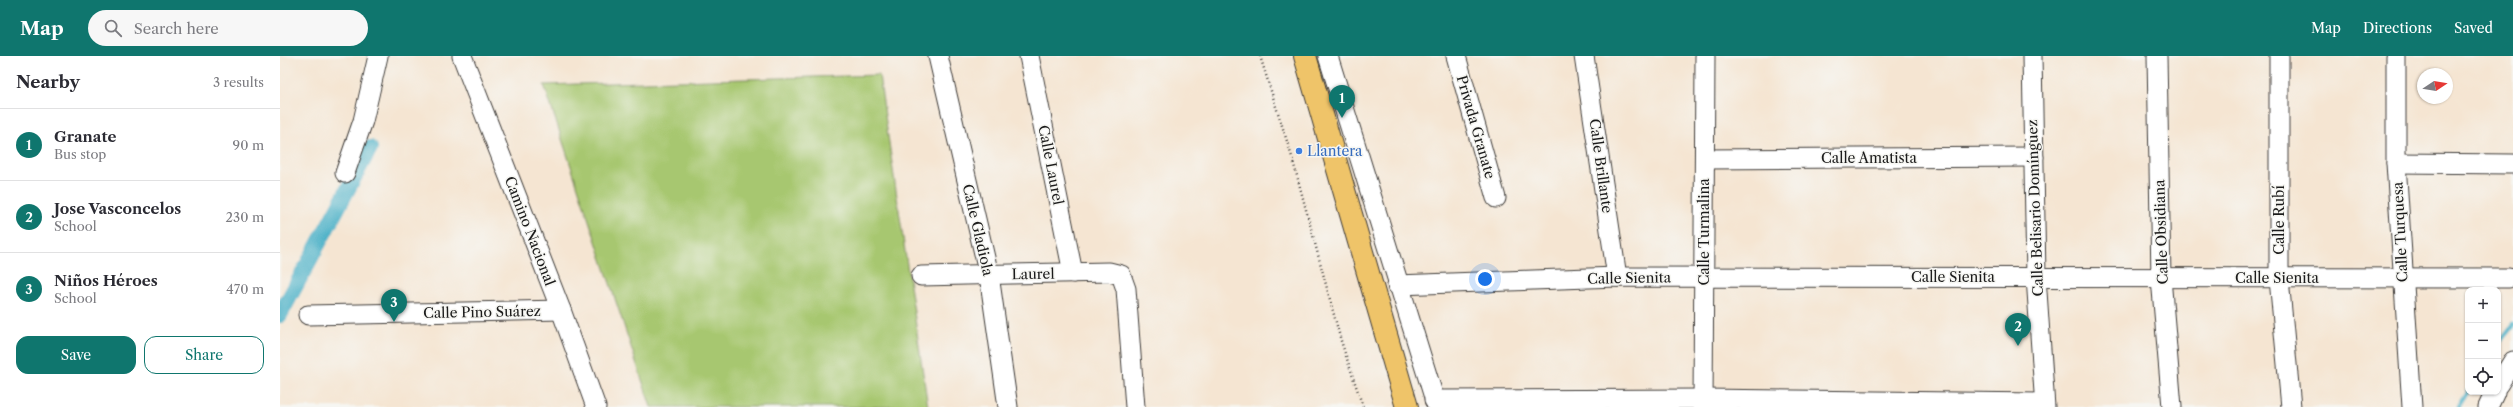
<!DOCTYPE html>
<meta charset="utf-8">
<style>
:root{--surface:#fff;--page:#f7f7f7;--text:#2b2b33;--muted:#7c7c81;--line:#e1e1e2;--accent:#0f766e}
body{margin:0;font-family:"Libre Caslon Text",serif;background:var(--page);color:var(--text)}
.controls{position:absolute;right:12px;bottom:12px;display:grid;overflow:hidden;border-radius:8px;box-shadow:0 1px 3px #0004}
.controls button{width:36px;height:36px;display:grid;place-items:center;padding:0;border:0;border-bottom:1px solid var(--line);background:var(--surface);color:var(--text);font:20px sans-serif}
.compass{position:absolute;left:2137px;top:12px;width:36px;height:36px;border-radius:50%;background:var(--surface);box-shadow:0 1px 3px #0004;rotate:78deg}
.you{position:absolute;left:1205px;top:223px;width:14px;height:14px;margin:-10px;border:3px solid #fff;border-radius:50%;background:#1a73e8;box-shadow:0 0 0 6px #1a73e833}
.badge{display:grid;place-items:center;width:26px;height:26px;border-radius:50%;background:var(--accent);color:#fff;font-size:13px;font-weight:700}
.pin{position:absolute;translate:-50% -33px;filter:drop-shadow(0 1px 2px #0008)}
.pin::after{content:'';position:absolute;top:21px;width:14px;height:12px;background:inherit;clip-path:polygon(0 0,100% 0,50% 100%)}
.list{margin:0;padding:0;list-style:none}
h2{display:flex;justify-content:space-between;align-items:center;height:52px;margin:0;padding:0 16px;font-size:17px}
h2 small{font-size:13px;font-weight:400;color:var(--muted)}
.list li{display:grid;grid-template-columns:26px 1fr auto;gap:12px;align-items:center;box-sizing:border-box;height:72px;padding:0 16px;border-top:1px solid var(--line)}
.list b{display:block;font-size:15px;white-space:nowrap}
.list p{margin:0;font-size:13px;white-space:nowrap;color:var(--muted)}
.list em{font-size:13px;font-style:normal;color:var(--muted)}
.actions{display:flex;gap:8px;padding:12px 16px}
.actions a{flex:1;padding:9px 0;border:1px solid var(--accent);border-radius:12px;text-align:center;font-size:14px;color:var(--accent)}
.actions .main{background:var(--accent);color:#fff}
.icon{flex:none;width:22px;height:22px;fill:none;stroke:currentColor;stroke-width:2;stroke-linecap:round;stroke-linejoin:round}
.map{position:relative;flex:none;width:2233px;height:351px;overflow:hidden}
header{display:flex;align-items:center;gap:24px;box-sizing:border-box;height:56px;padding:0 20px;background:var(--accent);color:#fff}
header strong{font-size:19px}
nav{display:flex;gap:22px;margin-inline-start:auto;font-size:14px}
.search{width:280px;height:36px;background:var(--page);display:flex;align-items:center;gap:10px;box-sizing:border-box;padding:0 14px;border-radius:22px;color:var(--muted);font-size:15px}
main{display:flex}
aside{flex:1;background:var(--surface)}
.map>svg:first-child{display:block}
.grass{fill:#a7c76f;stroke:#627246}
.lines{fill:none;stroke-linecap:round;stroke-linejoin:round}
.stream{stroke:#47afc6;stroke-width:4.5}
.canal{stroke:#47afc6;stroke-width:16}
.minor-casing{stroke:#3d3a37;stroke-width:21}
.major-casing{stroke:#3d3a37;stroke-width:24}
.path{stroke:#3d3a37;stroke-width:2.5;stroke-dasharray:1 3;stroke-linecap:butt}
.minor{stroke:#fff;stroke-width:19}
.major{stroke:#efc469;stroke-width:22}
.shop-dot{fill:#3f7fe0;stroke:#f6f6f2;stroke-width:1.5}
.labels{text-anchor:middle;stroke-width:3;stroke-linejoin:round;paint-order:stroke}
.street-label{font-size:14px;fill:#1c1c1c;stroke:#f6f6f2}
.shop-label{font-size:14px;fill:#366cbe;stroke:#f6f6f2;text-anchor:start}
</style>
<header>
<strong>Map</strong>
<div class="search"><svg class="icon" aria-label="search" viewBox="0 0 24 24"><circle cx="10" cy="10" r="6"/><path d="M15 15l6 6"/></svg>Search here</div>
<nav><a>Map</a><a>Directions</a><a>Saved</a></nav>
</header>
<main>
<aside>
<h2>Nearby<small>3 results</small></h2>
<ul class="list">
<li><span class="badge">1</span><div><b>Granate</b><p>Bus stop</p></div><em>90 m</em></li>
<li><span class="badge">2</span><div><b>Jose Vasconcelos</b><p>School</p></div><em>230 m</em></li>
<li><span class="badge">3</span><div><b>Niños Héroes</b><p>School</p></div><em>470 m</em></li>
</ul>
<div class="actions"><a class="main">Save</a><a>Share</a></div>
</aside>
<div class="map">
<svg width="2233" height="351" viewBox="0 0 2233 351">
<rect width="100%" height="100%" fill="#f6f6f2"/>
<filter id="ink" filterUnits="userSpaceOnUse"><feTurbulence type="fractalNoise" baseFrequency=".025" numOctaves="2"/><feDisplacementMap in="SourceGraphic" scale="8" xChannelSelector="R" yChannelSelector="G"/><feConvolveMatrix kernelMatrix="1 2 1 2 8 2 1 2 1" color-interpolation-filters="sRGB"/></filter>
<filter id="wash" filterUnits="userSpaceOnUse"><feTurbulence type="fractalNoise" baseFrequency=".012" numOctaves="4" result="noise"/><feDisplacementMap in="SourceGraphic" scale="16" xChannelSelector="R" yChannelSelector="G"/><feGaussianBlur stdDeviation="0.9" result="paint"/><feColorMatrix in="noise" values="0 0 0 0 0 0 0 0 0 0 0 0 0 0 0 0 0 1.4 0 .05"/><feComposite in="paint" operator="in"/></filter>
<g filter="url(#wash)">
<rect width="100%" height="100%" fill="#f5e5d2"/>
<path class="grass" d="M599,19L648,351H371L264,29Z"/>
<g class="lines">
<g class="stream">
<path d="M2218,288L2233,269"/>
<path d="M2178,351L2188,335"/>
</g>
<path class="canal" d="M0,259L90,92"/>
</g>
</g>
<g filter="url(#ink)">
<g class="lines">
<defs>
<g id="minor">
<path d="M182,0L281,254L316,351"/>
<path d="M658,0L709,219L728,351"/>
<path d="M749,0L793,217"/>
<path d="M1048,0L1157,351"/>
<path d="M1176,0L1216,142"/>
<path d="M1304,0L1337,221"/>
<path d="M1752,0L1756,221L1765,351"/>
<path d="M1877,0L1881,222L1892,351"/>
<path d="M1999,0V223L2011,351"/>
<path d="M2116,0V107L2132,351"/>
<path d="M1425,103L1754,101"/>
<path d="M2116,107L2233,108"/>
<path d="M65,117L83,65L98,0"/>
<path d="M641,220L829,216L841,219L846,233L855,351"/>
<path d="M1117,229L1337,221L2229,222"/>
<path d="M28,259L281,254"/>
<path d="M2218,329L2233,305"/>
<path d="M1154,344L1423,343L1764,347"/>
<path d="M1423,351L1425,0"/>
<path d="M2208,351L2215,336"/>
</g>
<path id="major" d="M1025,0L1127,351"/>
</defs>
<use href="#minor" class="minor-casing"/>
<use href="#major" class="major-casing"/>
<path class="path" d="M980,0L1012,101L1061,285L1083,351"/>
<use href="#minor" class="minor"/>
<use href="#major" class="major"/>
</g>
</g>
<circle class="shop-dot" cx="1019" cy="95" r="4"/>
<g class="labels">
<g class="street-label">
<text transform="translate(1196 71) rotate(74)" y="5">Privada Granate</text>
<text x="1589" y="107">Calle Amatista</text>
<text transform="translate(771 109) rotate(79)" y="5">Calle Laurel</text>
<text transform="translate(1321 110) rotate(82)" y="5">Calle Brillante</text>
<text transform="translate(1755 152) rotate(-92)" y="5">Calle Belisario Domínguez</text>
<text transform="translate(1999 164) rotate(-90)" y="5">Calle Rubí</text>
<text transform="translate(698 174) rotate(77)" y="5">Calle Gladiola</text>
<text transform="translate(250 175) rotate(69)" y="5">Camino Nacional</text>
<text transform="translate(1424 176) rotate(-90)" y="5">Calle Turmalina</text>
<text transform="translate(1881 176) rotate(-92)" y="5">Calle Obsidiana</text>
<text transform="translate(2120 176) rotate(-93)" y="5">Calle Turquesa</text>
<text transform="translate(753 218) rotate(-1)" y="5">Laurel</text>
<text x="1673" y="226">Calle Sienita</text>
<text transform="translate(1349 222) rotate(-1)" y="5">Calle Sienita</text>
<text x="1997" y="227">Calle Sienita</text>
<text transform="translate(202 256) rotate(-1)" y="5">Calle Pino Suárez</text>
</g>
<g class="shop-label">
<text x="1027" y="100">Llantera</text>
</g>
</g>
</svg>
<div class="controls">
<button>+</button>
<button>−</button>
<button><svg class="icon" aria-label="locate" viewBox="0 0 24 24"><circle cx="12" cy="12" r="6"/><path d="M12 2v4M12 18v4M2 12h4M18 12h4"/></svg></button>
</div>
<svg class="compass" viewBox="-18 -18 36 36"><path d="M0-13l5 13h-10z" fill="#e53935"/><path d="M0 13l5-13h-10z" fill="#7c7c81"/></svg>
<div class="you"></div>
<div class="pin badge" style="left:1062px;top:62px">1</div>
<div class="pin badge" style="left:1738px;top:290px">2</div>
<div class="pin badge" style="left:114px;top:266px">3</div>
</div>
</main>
